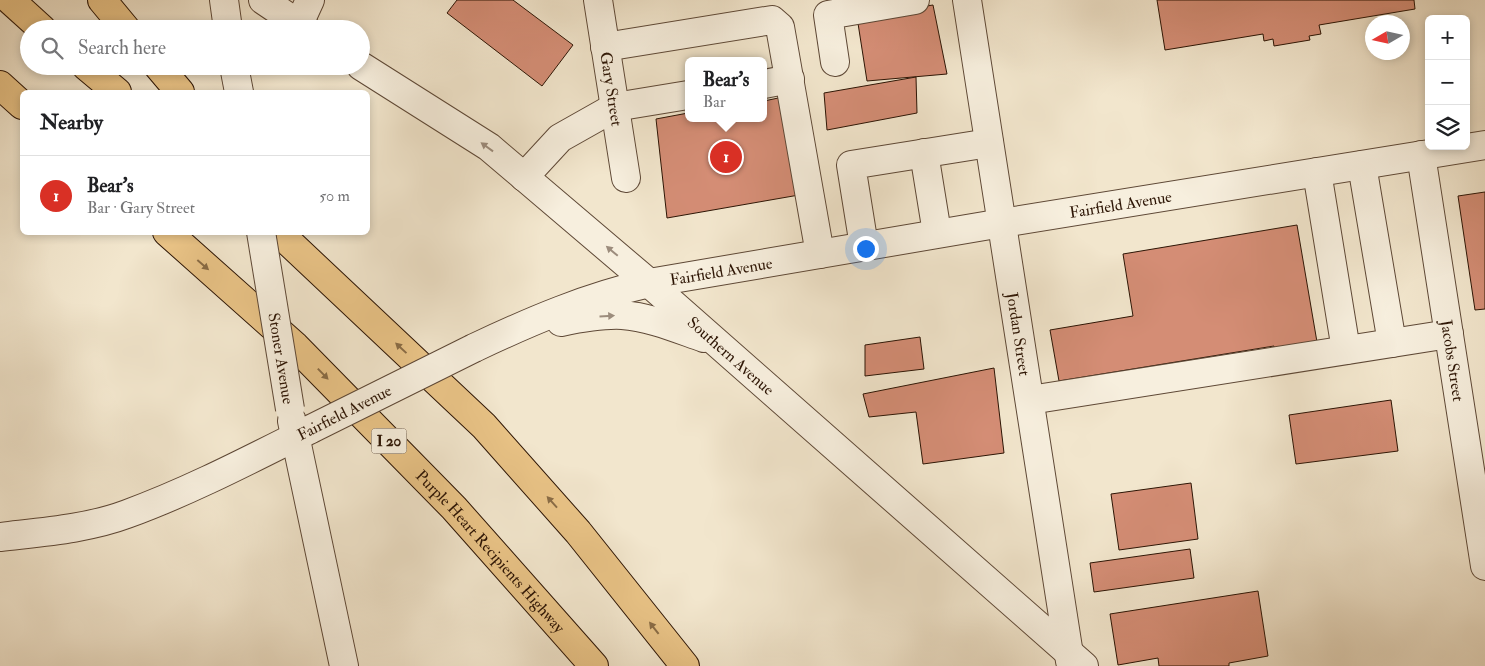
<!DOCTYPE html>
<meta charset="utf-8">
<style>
:root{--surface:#fff;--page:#f6f6f6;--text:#202124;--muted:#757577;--line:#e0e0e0;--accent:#d93025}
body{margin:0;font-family:"IM FELL Double Pica",serif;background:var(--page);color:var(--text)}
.controls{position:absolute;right:15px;top:15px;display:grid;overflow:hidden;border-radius:8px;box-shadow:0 2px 8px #0003}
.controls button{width:45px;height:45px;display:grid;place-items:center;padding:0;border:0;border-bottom:1px solid var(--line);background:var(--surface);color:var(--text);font:25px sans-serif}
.compass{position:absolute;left:1365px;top:15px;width:45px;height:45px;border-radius:50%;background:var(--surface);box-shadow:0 2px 8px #0003;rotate:261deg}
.you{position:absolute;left:865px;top:248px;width:18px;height:18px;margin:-12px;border:4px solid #fff;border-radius:50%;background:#1a73e8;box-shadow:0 0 0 8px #1a73e833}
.badge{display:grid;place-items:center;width:32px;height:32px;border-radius:50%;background:var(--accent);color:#fff;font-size:16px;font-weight:700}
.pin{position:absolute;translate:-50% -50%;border:2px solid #fff;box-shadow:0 1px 5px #0006}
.popup{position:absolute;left:685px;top:57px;width:82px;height:65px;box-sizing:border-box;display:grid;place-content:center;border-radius:8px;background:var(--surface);filter:drop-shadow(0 1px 4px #0005);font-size:16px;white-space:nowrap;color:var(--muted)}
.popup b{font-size:19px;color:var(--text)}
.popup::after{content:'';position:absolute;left:50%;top:100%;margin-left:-10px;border:10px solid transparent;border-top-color:var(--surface)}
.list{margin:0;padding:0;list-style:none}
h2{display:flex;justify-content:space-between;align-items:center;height:65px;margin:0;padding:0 20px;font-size:21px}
h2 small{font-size:16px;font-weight:400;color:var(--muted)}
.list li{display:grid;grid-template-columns:32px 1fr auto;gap:15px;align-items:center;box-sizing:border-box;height:80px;padding:0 20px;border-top:1px solid var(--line)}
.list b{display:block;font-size:19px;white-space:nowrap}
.list p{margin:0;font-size:16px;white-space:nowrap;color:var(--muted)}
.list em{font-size:16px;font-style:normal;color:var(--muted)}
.icon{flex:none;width:28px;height:28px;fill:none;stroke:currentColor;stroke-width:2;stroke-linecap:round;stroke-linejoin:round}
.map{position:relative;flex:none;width:1485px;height:666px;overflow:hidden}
.search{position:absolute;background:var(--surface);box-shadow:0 2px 8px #0003;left:20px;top:20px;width:350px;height:55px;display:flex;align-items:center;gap:12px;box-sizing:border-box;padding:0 18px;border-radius:28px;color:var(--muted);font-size:19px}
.panel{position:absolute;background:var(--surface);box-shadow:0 2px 8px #0003;left:20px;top:90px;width:350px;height:145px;border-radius:8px}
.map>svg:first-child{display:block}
.building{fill:#d48d75;stroke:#2c1404}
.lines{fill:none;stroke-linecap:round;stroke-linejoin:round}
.minor-casing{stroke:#5e4836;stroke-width:30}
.highway-casing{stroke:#2c1404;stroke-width:30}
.minor{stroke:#f7efde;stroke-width:28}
.highway{stroke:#e9c386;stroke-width:28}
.minor-bridge-casing{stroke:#5e4836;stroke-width:30;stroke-linecap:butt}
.minor-bridge{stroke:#f7efde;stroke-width:28}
.oneway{fill:#9c8c7c}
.oneway2{fill:#8a6c45}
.labels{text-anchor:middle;stroke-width:4;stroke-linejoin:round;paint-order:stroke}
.shield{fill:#f7efde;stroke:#695645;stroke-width:1}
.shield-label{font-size:15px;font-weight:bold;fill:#2c1404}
.street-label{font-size:16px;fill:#2c1404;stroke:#f7efde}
</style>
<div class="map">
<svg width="1485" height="666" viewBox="0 0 1485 666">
<rect width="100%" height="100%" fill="#f2e6cd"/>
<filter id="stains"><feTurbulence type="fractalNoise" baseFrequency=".004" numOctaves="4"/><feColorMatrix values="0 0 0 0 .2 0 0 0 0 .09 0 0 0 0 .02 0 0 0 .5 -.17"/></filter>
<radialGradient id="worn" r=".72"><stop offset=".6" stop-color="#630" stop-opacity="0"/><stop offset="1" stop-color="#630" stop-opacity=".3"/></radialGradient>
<g class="building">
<path d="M457,0H513L573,45L542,86L447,13Z"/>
<path d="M1157,0H1414L1415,9L1319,25L1321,34L1309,36L1310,40L1274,46L1273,39L1264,41L1263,34L1165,50Z"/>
<path d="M933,5L947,74L867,81L857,17Z"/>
<path d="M916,77L917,113L827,130L824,93Z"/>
<path d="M783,97L799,195L667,218L656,119L688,113V118H764V101Z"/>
<path d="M1485,192V309L1475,310L1458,196Z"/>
<path d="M1297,225L1317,342L1274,350V346L1059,381L1050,330L1133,316L1123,254Z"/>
<path d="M920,337L924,369L865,376V345Z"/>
<path d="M994,368L1004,453L923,464L916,412L869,417L863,394Z"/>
<path d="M1391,400L1398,451L1296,464L1289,415Z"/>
<path d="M1191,483L1198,539L1119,550L1111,494Z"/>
<path d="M1190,549L1194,578L1094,592L1090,563Z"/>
<path d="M1258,591L1268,656L1229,663V666H1159L1158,658L1118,665L1110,614Z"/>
</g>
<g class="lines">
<defs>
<g id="minor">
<path d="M224,0L228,29"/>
<path d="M263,0L306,29"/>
<path id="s1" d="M598,0L626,178"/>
<path id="s2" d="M967,0L1070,661"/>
<path d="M299,24L310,0"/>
<path d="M605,47L772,20L780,27L820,254"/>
<path d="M835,62L828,15L915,0"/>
<path d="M234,66L239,92"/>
<path id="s3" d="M361,66L489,147L649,283L1084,666"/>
<path d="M764,84L790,79"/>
<path d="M924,153L937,233"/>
<path id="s4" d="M1421,155L1485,566"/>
<path d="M1362,165L1392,343"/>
<path d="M1317,172L1346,350"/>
<path d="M524,177L560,138L615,107L688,95"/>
<path d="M864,246L851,165L989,143"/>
<path d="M561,322C580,318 601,314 622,315C650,317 678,329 704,338"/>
<path id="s5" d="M474,348C531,321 587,297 649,283L1002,223L1485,145"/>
<path d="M1030,400L1449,334"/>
<path d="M292,421L344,666"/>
<path d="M0,537C42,532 87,529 127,514C190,491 251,459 311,429"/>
</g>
<g id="highway">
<path d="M10,0L42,29"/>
<path d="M102,0L126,29"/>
<path d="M86,66L117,92"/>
<path d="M158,66L180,92"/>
<path d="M0,85L22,105"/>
<path id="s6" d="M167,232L295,346L454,508L594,666"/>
<path d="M278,232L484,426L578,532L685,666"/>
</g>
</defs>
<use href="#minor" class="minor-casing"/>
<use href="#highway" class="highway-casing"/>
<use href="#minor" class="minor"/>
<use href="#highway" class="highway"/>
<defs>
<g id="minor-bridge">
<path id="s7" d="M261,232L290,409"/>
<path d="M311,429L474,348"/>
</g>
</defs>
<use href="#minor-bridge" class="minor-bridge-casing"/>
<use href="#minor-bridge" class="minor-bridge"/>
</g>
<defs><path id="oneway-solid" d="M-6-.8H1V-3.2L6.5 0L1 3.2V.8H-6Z" transform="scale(1.25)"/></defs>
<g class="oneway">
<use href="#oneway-solid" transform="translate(487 147) rotate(-144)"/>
<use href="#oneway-solid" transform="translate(612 251) rotate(-140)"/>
<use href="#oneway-solid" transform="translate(607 316) rotate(-3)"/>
</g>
<g class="oneway2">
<use href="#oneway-solid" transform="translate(203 265) rotate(41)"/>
<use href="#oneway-solid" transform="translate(401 348) rotate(-137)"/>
<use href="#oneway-solid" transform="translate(323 374) rotate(46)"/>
<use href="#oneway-solid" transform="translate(552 502) rotate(-132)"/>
<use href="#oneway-solid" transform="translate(654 628) rotate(-128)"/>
</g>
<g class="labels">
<rect class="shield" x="371.5" y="428.5" width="35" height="25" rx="4"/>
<g class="shield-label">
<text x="389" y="446">I 20</text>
</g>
<g class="street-label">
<text dy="6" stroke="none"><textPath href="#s1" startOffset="90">Gary Street</textPath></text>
<text dy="6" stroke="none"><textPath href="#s5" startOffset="665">Fairfield Avenue</textPath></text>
<text dy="6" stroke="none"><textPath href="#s5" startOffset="260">Fairfield Avenue</textPath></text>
<text dy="6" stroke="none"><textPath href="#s2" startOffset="338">Jordan Street</textPath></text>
<text dy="6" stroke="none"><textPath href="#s3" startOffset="471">Southern Avenue</textPath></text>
<text dy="6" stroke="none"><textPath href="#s7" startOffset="128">Stoner Avenue</textPath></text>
<text dy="6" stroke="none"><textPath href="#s4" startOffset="208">Jacobs Street</textPath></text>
<text transform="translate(344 412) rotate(-27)" y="6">Fairfield Avenue</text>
<text dy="6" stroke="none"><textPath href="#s6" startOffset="455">Purple Heart Recipients Highway</textPath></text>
</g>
</g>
<rect width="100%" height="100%" filter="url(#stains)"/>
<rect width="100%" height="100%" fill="url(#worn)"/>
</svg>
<div class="controls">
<button>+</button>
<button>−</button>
<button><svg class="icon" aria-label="layers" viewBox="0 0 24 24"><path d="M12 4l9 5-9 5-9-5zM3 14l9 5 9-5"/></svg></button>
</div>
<svg class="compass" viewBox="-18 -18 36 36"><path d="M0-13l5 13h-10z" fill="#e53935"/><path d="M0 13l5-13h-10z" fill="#757577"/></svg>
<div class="you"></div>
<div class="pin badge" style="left:726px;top:157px">1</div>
<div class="popup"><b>Bear's</b>Bar</div>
<div class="search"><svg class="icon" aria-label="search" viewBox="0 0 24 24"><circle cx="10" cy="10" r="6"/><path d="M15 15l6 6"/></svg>Search here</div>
<section class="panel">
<h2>Nearby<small></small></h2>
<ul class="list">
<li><span class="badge">1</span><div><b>Bear's</b><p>Bar · Gary Street</p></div><em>50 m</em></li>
</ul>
</section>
</div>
